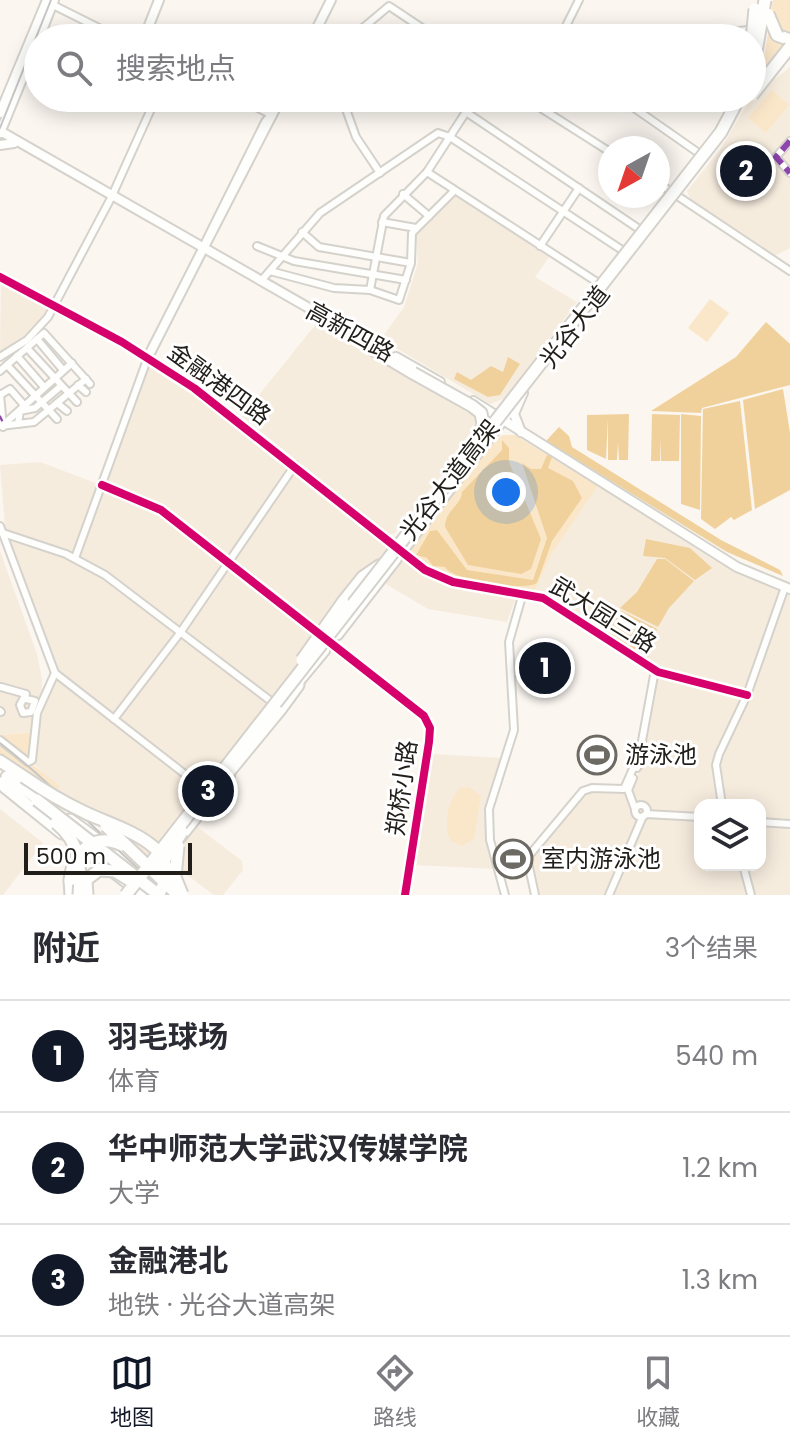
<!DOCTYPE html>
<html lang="zh">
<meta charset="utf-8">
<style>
:root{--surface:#fff;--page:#f2f2f3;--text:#2b2b33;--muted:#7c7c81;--line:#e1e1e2;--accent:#111827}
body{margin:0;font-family:Poppins,"Noto Sans SC",sans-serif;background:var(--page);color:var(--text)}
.controls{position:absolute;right:24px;bottom:24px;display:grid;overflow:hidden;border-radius:16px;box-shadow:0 4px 20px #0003}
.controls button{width:72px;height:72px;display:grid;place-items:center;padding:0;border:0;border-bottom:2px solid var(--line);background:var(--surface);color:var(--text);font:40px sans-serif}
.compass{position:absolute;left:598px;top:136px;width:72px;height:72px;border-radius:50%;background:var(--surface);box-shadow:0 4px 20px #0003;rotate:220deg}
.scale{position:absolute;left:24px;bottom:20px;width:168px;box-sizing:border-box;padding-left:8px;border:4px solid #211e19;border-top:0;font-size:22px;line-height:28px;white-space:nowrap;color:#211e19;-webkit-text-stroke:6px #fff;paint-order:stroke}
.you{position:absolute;left:506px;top:492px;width:28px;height:28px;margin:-20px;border:6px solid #fff;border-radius:50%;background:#1a73e8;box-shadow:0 0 0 12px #1a73e833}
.badge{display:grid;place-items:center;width:52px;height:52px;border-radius:50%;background:var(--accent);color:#fff;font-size:26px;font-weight:700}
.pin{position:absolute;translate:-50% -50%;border:4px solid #fff;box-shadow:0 2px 8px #0006}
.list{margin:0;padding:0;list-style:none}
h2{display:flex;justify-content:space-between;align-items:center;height:104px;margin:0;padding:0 32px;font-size:34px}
h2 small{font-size:26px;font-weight:400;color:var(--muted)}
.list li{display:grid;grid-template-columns:52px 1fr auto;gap:24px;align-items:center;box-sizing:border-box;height:112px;padding:0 32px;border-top:2px solid var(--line)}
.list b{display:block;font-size:30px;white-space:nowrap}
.list p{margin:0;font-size:26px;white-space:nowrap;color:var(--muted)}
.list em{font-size:26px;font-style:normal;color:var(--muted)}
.icon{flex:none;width:44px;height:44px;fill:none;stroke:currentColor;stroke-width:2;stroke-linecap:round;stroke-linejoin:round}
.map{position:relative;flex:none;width:790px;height:895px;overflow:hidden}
.search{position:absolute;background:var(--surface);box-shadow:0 4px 20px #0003;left:24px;right:24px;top:24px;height:88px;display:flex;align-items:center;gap:20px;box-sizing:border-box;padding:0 28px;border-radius:44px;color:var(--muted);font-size:30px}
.sheet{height:440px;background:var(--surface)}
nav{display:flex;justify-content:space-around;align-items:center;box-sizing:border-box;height:112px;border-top:2px solid var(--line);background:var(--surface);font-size:22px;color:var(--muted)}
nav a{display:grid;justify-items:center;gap:4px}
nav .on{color:var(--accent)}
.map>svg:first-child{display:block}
.built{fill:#f6ecde;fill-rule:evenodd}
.green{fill:#fae7ca}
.water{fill:#f1d19b}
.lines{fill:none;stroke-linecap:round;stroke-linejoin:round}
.minor-casing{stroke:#d5d2cc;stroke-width:10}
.major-casing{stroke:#d5d2cc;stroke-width:12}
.highway-casing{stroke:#d5d2cc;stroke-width:15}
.minor{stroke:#fefefd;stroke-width:6}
.major{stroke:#fefefd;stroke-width:8}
.highway{stroke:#fefefd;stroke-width:11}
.tram{stroke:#c7c6c4;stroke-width:2}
.highway-bridge-casing{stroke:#d5d2cc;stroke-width:15;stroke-linecap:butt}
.highway-bridge{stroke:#fefefd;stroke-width:11}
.quiet{stroke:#8e44ad;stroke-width:6;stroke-dasharray:12 6;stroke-linecap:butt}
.cycleway-casing{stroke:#fff;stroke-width:13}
.cycleway{stroke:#d6006c;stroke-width:8}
.labels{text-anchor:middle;stroke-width:6;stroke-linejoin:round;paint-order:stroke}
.street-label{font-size:24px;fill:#211e19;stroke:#fff}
.poi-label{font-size:24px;fill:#211e19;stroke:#fff;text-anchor:start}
</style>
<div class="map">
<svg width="790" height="895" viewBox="0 0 790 895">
<rect width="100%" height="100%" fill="#fbf6f0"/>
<g class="built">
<path d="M790,67V248L773,257L691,201L687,191L719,151L751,98Z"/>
<path d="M454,195L549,257L535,277L577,302L506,398L490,404L381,339L404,307L418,263L416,236Z"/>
<path d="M1,280L46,305L45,312L31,330L0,352Z"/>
<path d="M316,324L479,419L481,426L394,534H386L242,416Z"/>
<path d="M148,357L264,444L388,545L386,552L149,856H144L72,804L34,764L38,732L0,735V551L37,654L42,679L41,711L53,657L5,527L0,465L40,462L101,485Z"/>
<path d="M598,486L711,558L790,594V819L784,820L790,831V895H536L527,860L583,791L633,788L643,762L644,736L661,669L615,644L535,592L519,589L507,622L428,609L384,583L409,553L429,568L535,590L551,555ZM700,805H760V865H700Z"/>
<path d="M432,754L503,758L486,809V827L496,869L414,865Z"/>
<path d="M0,809L43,843L3,895H0Z"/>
<path d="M196,826L242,861L243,870L223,895H214L171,863V856Z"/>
</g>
<g class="green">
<path d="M773,0H790V56L756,82L765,52Z"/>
<path d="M772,90L789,105L766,133L748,118Z"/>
<path d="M710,299L729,313L707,342L688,328Z"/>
<path d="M503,435H515L598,486L551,555L535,590L440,574L408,549L492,442Z"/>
<path d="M38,732L33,765L60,786L48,801L0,758V735Z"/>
<path d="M469,787L481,796L474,839L462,846L451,841C442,828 448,798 460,788Z"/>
</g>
<g class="water">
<path d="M766,322L790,344V385L702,408L701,413L651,411L736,357Z"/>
<path d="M508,357L520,364L500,395L488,397L454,379L457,372L471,380L491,366L503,372Z"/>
<path d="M783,389L790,433V490L755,509L743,400Z"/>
<path d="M740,401L752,510L734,520L731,517L715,529L701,519L703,409Z"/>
<path d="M629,414L628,460H619L618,443L617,460H608V419L606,459L587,450V415Z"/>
<path d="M652,414L680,415L679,461H661V439L660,461H651Z"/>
<path d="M681,414L701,416L700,510L681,504Z"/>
<path d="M559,427L569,436L572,447L721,540L780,570L783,576L727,552L546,441Z"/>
<path d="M502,440L509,448V462L541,539L531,569L521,574L468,565L445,527C445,510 461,506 462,492L502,450Z"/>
<path d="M547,455L552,457L548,468L573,481L582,498L552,541L537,583C521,592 451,580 445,567L433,566L427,558L416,555L430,531L437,530L467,570L533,580L547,538L522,463L531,469H541Z"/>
<path d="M646,539L690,548L712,568L695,580L665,558L643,556Z"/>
<path d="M657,559H665L694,581L669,608L658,627L620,608L637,592Z"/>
<path d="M620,610L657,629L647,661L610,639V620Z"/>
</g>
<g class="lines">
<defs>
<g id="minor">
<path d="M51,4L119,38"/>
<path d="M364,27L379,38"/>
<path d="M351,38L389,6L437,38"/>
<path d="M560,38L579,0"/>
<path d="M687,38L755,29"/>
<path d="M238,98L272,115"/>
<path d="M342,98L356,137L380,173"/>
<path d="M525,98L610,152"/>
<path d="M620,98L700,154"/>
<path d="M466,112L642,231"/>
<path d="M790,141L776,157L790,173"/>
<path d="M427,172L600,284"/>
<path d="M658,183L790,271"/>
<path d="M403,194L429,216"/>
<path d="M382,222L416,228"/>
<path d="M302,232L319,247L411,263"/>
<path d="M257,246L294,261L406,280"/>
<path d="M540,246L579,188"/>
<path d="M270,271L334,288L370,290L399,300L411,263L412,233L454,191"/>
<path d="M0,277L122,342L194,388L425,570L453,582L543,598L658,672L747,695"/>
<path d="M261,281L320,213L438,133L450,137L625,252"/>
<path d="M370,290L384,216L427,172L475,98"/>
<path d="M37,339L63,370"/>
<path d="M27,348L77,402"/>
<path d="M17,356L44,387"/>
<path d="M0,357L27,340L48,317L111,198L156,98"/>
<path d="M7,365L57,419"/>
<path d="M0,371L44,333L90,384"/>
<path d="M78,385L86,392"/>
<path d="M0,394L3,427"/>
<path d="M0,395L10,389L24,405"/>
<path d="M57,403L67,411"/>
<path d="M18,424L20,411L35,408L61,386"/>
<path d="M3,425L72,363"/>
<path d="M0,426L34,422L86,379"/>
<path d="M102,485L161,510L424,716L430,728L429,742L405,895"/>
<path d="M0,526L55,673L204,789"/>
<path d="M0,532L66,554L105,575L276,705"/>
<path d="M75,558L148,357"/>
<path d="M1,687L26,694L20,705L23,713L31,712L35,701L26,699"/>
<path d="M0,711L1,712"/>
<path d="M114,719L180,633L295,465"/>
<path d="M0,740L28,762L32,760L37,713L55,673"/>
<path d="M637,768L655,670"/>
<path d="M633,778L628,790L635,809"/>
<path d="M722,805L716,765L719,754L747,695L785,587"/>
<circle cx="641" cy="811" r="6"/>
<path d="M646,814L700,817"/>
<path d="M760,822L790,824"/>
<path d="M743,865L751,895"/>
<path d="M505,895L490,840L489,809L514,730L509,642L523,593"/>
<path d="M535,895L527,858L583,791L592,788L624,789L635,764L639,765"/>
<path d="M609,895L643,816"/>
</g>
<g id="major">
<path d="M39,38L54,0"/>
<path d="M144,38L159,0"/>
<path d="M312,38L331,0"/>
<path d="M278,98L272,115L281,98"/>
<path d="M0,113L47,0"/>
<path d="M272,115L203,249L266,122Z"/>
<path d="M0,131L377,347"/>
<path d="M0,133L38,40"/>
<path d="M0,145L14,143"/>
<path d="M148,357L203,249"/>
<path d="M396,357L440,382"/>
<path d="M473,401L737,567L790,589"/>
<path d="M521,432L514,414L523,393"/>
<path d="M394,550L406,547L512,409"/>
<path d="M296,686L325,651L328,637L338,635L397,559L398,548"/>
<path d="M181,838L230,776"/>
</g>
<g id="highway">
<path d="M777,35L790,40"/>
<path d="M371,348L413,373"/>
<path d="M343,602L363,577L379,566"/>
<path d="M279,711L298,685"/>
<path d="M0,761L24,777"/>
<path d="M7,777L46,804"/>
<path d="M0,783L62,833"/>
<path d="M70,820L169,893"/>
<path d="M79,845L144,895"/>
<path d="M70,880L71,895"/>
</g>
</defs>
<use href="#minor" class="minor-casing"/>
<use href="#major" class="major-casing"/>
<use href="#highway" class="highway-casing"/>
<use href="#minor" class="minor"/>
<use href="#major" class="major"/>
<use href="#highway" class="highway"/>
<g class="tram">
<path d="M0,128L51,0"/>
<path d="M0,743C60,790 110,846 168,895"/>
</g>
<defs>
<g id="highway-bridge">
<path d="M768,14L777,35"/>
<path d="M752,39L755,9"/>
<path d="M752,75L765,0"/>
<path d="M752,95L790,47"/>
<path d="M413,373L472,406L481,413L483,424L479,436"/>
<path d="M302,660L343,602"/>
<path d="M24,777C43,790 63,802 84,812C116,828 191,845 158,895"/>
<path d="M223,779L278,712"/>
<path d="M37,800L159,895"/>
<path d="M56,823C81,843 81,866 79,895"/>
<path d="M106,826L178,895"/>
<path d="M178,846L175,877L182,894"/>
<path d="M161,865L182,832"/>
<path d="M70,880C73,852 94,832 122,845"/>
<path d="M87,895L86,880L99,870L115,871L131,881"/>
<path d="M126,895L721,132L739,98"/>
</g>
</defs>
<use href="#highway-bridge" class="highway-bridge-casing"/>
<use href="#highway-bridge" class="highway-bridge"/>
<g class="quiet">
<path d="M790,141L776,157L790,173"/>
<path d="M0,419L2,418"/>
</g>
<defs>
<g id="cycleway">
<path d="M0,277L122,342L194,388L425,570L453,582L543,598L658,672L747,695"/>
<path d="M102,485L161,510L424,716L430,728L429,742L405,895"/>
</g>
</defs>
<use href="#cycleway" class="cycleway-casing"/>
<use href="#cycleway" class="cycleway"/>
</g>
<defs>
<symbol id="stadium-ring" viewBox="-11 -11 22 22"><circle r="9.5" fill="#fff" stroke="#6d6a64" stroke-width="1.5"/><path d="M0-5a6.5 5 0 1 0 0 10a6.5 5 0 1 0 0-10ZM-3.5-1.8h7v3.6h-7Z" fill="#6d6a64"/></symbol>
</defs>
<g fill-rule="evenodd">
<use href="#stadium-ring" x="575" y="733" width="44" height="44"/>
<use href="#stadium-ring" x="491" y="837" width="44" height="44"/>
</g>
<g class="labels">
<g class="street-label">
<text transform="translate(575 327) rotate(-52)" y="8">光谷大道</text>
<text transform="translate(350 332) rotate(29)" y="8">高新四路</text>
<text transform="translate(219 384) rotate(36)" y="8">金融港四路</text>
<text transform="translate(450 480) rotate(-52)" y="8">光谷大道高架</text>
<text transform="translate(603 615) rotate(32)" y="8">武大园三路</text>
<text transform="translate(402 788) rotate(-82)" y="8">郑桥小路</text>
</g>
<g class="poi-label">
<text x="625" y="763">游泳池</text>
<text x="541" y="867">室内游泳池</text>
</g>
</g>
</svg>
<div class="controls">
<button><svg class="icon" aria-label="layers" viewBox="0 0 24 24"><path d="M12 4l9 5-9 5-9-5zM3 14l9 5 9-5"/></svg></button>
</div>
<svg class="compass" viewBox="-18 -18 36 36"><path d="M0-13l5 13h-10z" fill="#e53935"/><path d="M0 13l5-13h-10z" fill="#7c7c81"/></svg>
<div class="scale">500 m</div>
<div class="you"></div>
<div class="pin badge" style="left:545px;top:668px">1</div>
<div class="pin badge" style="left:746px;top:171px">2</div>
<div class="pin badge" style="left:208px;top:791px">3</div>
<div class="search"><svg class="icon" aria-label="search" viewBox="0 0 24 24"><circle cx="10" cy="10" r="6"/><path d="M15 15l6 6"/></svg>搜索地点</div>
</div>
<section class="sheet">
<h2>附近<small>3个结果</small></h2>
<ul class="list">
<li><span class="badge">1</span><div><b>羽毛球场</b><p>体育</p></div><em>540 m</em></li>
<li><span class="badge">2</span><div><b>华中师范大学武汉传媒学院</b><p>大学</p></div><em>1.2 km</em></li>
<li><span class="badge">3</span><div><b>金融港北</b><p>地铁 · 光谷大道高架</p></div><em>1.3 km</em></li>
</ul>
</section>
<nav>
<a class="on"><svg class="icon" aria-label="map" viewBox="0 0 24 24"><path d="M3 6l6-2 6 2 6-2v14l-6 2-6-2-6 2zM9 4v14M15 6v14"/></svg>地图</a>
<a><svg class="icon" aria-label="directions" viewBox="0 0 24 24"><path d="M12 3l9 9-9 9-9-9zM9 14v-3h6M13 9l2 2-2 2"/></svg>路线</a>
<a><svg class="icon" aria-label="saved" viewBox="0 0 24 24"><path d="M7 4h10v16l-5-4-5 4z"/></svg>收藏</a>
</nav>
